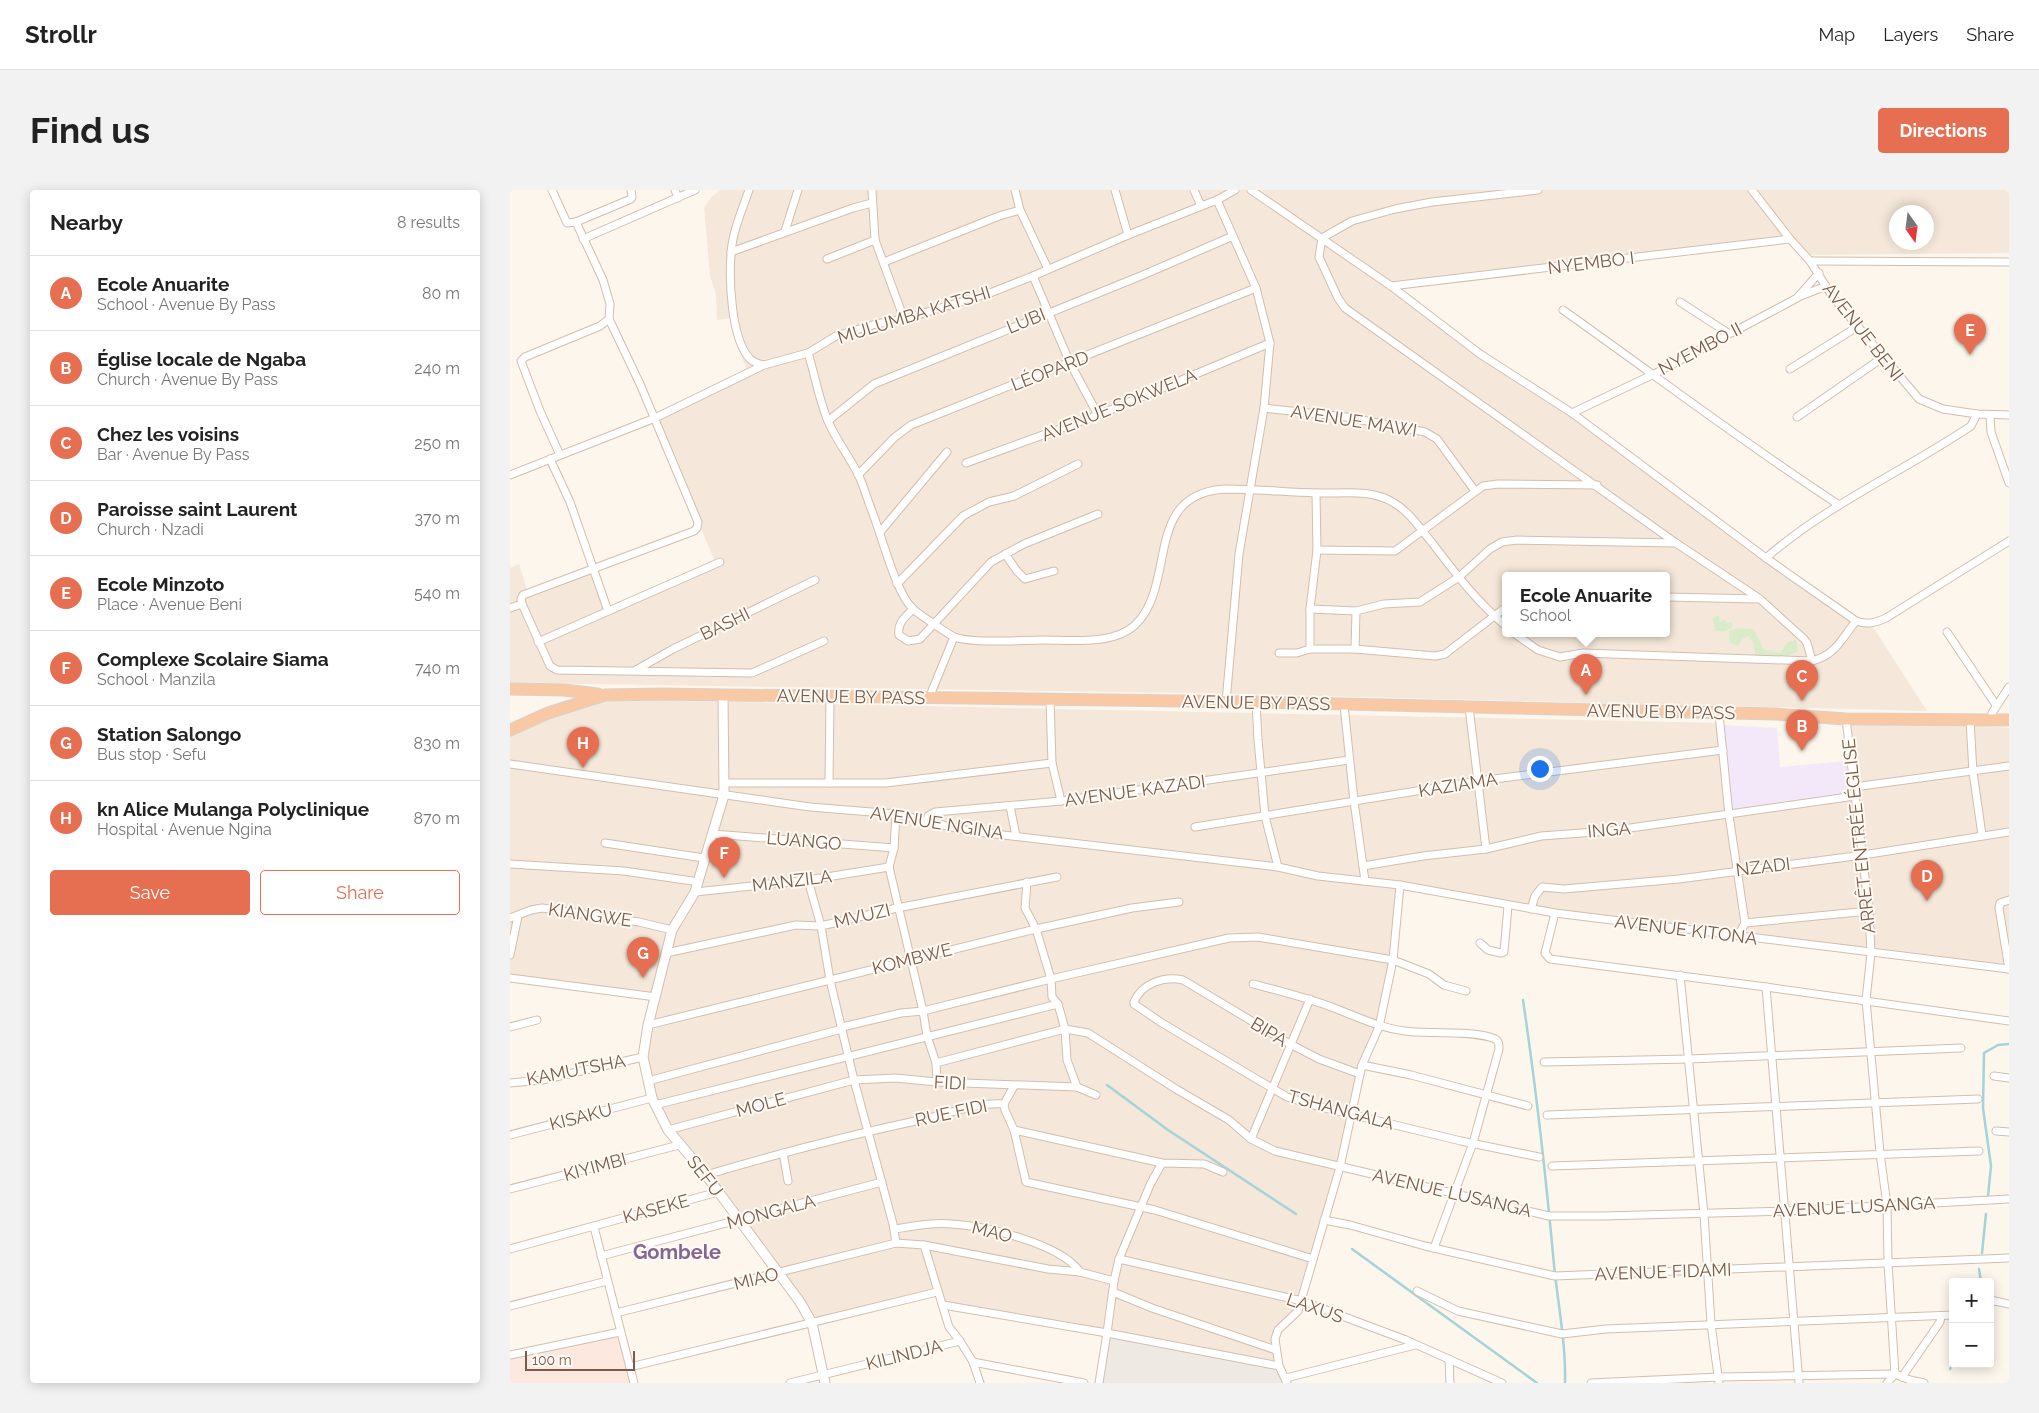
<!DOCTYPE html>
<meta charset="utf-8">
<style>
:root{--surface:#fff;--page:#f2f2f2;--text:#222;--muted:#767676;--line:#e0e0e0;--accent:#e76f51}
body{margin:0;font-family:Raleway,sans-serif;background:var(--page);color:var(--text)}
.controls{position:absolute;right:15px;bottom:15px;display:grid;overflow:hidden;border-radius:5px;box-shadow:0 2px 12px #0003}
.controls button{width:45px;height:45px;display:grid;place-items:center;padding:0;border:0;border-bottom:1px solid var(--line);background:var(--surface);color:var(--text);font:25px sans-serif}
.compass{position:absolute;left:1379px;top:15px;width:45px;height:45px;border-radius:50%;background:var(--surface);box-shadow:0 2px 12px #0003;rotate:166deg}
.scale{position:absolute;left:15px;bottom:12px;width:110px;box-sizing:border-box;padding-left:5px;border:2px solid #7a5c4d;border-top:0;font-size:14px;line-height:18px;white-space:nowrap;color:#7a5c4d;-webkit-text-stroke:4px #fffaf3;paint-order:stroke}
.you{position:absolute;left:1029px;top:578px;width:18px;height:18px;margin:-12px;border:4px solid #fff;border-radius:50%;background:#1a73e8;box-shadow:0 0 0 8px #1a73e833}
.badge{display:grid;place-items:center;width:32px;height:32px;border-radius:50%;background:var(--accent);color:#fff;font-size:16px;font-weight:700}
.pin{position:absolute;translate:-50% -41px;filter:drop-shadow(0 1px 2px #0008)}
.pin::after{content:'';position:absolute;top:26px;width:18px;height:15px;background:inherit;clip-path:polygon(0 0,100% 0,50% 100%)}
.popup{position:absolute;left:992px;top:382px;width:168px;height:65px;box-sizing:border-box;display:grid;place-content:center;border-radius:5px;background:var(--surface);filter:drop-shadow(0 1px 4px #0005);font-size:16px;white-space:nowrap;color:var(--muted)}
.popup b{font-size:19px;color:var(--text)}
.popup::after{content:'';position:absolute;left:50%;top:100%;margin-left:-10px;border:10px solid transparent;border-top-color:var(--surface)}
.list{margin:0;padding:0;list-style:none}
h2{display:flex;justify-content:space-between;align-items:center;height:65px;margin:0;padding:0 20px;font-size:21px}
h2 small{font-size:16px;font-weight:400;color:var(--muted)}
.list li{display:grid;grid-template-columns:32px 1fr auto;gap:15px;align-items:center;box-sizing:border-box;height:75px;padding:0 20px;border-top:1px solid var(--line)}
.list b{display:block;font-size:19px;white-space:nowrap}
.list p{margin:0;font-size:16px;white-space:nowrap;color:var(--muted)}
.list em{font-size:16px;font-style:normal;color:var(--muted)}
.actions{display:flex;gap:10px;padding:15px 20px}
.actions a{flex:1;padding:11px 0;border:1px solid var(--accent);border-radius:5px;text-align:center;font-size:18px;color:var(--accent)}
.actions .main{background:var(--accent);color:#fff}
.map{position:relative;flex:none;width:1499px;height:1193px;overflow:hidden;border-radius:5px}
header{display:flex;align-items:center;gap:30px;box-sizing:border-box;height:70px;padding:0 25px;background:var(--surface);border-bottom:1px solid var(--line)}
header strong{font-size:24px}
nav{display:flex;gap:28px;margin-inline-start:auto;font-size:18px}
.intro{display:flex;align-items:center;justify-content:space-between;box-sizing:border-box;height:120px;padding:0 30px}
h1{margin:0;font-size:35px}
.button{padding:12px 22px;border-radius:5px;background:var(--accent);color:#fff;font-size:18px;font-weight:700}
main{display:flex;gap:30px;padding:0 30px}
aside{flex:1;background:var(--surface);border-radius:5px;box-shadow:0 2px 12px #0003}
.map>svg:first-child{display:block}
.residential{fill:#f5e8da;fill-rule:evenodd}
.commercial{fill:#fde8e0}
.industrial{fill:#efe9e4}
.education{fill:#f3e8fa}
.green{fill:#d8ecc9}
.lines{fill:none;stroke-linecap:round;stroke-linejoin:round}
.stream{stroke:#a5d3da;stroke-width:2.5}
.minor-casing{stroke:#d1beb0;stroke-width:9}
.tertiary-casing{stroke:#d1beb0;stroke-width:11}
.trunk-casing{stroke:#dad1cd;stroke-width:13}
.minor{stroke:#fff;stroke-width:7}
.tertiary{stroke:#fff;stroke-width:9}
.trunk{stroke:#f9c8a4;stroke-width:11}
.labels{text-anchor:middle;stroke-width:4;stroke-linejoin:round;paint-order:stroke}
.street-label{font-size:18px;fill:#7a5c4d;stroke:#fffaf3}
.quarter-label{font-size:20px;font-weight:bold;fill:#846695;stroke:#fffaf3}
</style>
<header>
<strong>Strollr</strong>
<nav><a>Map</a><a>Layers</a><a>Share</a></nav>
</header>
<div class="intro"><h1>Find us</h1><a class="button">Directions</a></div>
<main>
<aside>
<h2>Nearby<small>8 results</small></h2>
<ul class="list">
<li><span class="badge">A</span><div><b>Ecole Anuarite</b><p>School · Avenue By Pass</p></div><em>80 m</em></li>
<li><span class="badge">B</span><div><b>Église locale de Ngaba</b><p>Church · Avenue By Pass</p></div><em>240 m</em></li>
<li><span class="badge">C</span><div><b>Chez les voisins</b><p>Bar · Avenue By Pass</p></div><em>250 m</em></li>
<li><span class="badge">D</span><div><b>Paroisse saint Laurent</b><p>Church · Nzadi</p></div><em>370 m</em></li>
<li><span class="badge">E</span><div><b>Ecole Minzoto</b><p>Place · Avenue Beni</p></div><em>540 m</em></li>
<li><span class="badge">F</span><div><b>Complexe Scolaire Siama</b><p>School · Manzila</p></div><em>740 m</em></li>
<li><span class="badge">G</span><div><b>Station Salongo</b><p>Bus stop · Sefu</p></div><em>830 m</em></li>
<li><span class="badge">H</span><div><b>kn Alice Mulanga Polyclinique</b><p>Hospital · Avenue Ngina</p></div><em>870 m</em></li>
</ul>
<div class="actions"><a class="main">Save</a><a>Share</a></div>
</aside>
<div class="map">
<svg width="1499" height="1193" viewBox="0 0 1499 1193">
<rect width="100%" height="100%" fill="#fdf6ec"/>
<g class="residential">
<path d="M211,0H1499V63L1294,65L1280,49L882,96L1062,223L1256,368L1365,440L1417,521L685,503L0,493V378L9,374L18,403L83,380L98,421L206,374L143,225L237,180L225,150L221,128L207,130L206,104L200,86L194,18L202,6ZM1386,22H1416V52H1386ZM996,386H1156V444H996Z"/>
<path d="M87,509L1210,533L1213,560L1345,606L1337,536L1465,535L1499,538V779L1045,723L890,695L883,770L869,837L852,875L792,1111L767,1142L769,1176L433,1115L427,1102L302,1133L158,940L133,867L145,807L0,788V545Z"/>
</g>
<path class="commercial" d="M110,1142L122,1193H0V1165Z"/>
<path class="industrial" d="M598,1144L765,1179L774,1193H590Z"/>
<path class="education" d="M1213,535L1267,538L1270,577L1336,571L1341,604L1222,622Z"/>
<g class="green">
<path d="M1209,425L1210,432L1214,430L1218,433L1222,432V437L1215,441H1205L1203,428Z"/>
<path d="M1229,438L1243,439L1254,460L1271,462L1278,452L1286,450L1288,461C1271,470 1264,471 1245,465L1244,454L1239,446L1232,449L1228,456L1220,453L1219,441Z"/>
</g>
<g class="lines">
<g class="stream">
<path d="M1013,810C1026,898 1036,987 1044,1075C1048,1114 1056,1154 1055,1193"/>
<path d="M597,895L658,940L786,1024"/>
<path d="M1478,1006L1481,976L1473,918L1474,863L1488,855L1499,854"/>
<path d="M842,1059L1027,1193"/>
<path d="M1472,1063L1476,1024"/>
<path d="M1469,1079L1471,1092"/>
<path d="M1440,1179L1443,1173"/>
</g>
<defs>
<g id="minor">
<path d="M42,0L57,33L66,32L93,90L100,114L99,129L130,194L188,332L187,338L184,341L13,405L11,409L12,414L40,476L47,480L242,483L314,451"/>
<path d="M165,0L168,8"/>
<path d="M239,0C232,20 222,43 221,64C219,90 221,149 240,169C243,172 249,174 254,175"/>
<path d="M362,0L365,50L394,129"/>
<path d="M505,0L510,20L538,79"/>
<path d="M605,0L618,45"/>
<path d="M684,0L691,16"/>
<path d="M741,0L881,96L970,164L1062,223L1256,368L1346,431"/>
<path d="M1028,0L922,12L885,19L842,31L812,48L809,67L828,108L835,118L1166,353L1250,409L1294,449L1297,453L1302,471"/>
<path d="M1242,0L1280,49L1300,71L1322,106L1409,209L1433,219L1467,224L1499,225"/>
<path d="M707,10L746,98L760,153L754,218L729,364L716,512"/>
<path d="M66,32L121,9L122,7L121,0"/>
<path d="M275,41L288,0"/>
<path d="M73,49L185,0"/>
<path d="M221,62L343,18L362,13"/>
<path d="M317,69L365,50"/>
<path d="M1300,71L1499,72"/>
<path d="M374,72L489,26L510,20"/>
<path d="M523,86L560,173L588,225"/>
<path d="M881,96L1280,49"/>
<path d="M1288,107L1316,96"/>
<path d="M1170,112L1218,143"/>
<path d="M1053,120C1145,185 1235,254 1329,315"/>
<path d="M298,163C305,185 309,210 318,231C326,250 339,266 348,284C353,294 356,305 360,316C371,342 385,402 403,419C407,423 440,445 444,447C466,454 509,450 534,450C562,450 604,455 625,435C668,394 632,304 715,299C745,299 775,302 806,303C831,304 861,298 884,313C900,322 911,340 923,354C945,383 968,413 996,436"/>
<path d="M1280,179L1347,137"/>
<path d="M754,218L836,227L915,242L927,249L965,301"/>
<path d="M1062,223L1144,184L1274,115L1287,108L1309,83"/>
<path d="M1480,225L1481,242L1499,293"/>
<path d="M1287,227L1372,168"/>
<path d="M318,231L364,194L633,85L723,46"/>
<path d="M50,265L30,221L11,171L15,167L90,136L99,129"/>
<path d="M40,269L60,312L98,421"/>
<path d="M456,273L588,225L760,153"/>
<path d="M0,285L145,228L254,175L298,163L326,146L366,134L394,129L480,103L523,86L618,45L707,10L725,0"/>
<path d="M348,285L385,247L401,235L746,98"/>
<path d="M806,303L807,360L800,419V459H845L925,466L935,464L996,417"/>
<path d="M371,341L437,262"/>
<path d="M807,360L885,361L973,296L988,294L1087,295"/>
<path d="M495,364L507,381L515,389L544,381"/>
<path d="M1256,368C1318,314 1394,281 1461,236L1467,224"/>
<path d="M387,394L453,326L479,312L504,306L568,274"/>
<path d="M1156,407L1249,409"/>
<path d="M0,418L12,414"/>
<path d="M403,419C395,427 387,433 389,445L398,451L410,449L481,372L514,354L588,324"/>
<path d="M800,419L846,421L874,414L910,412L949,387L980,359L992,352L1007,350L1166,353"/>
<path d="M1437,442L1486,515"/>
<path d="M1005,444L1028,460L1050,467L1073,463L1302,471C1326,465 1332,448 1346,431C1358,435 1365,433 1376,428L1499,351"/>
<path d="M28,452L210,372"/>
<path d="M845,459L846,421"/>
<path d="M769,463H787L800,459"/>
<path d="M126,480L163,459L305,390"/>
<path d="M419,508L444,447"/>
<path d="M540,509L542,573L551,611"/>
<path d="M746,512L748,550L755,626L768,677"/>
<path d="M834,515L844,611L855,691"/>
<path d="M959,517L976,659"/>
<path d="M1209,524L1219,625L1235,733L1228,746"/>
<path d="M1336,529L1359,721L1361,763L1356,810L1370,963L1377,1015L1378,1073L1385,1184L1377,1193"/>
<path d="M1486,529L1482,528V523L1499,497"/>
<path d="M1460,530L1463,582L1472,645"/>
<path d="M0,574L300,617L386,624L459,641L768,677L808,686L890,695L1045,723L1499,779"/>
<path d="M215,593H376L542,573"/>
<path d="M319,593L320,507"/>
<path d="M1344,597L1499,576"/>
<path d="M500,616L506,646"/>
<path d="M386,624L384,658L379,677L413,821L417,846L426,873L427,892"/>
<path d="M418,632V626L425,622L551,611L839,570"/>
<path d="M685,637L968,591L1213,560"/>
<path d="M203,644L384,658"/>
<path d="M95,653L194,668"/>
<path d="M0,674L114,681L189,692"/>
<path d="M853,676L913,666L976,659L1031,646L1099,641L1345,606"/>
<path d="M298,690L311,736L320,790L344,890L383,1034L386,1053"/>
<path d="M517,692L515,718L526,739L541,789L542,807L548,814L555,839L557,870L567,897"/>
<path d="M185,702L298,690L379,677"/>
<path d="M1021,719L1025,706L1032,697L1054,699L1169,689L1353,665L1499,642"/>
<path d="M1045,723L1035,763L1040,769L1256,797L1499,831"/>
<path d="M0,728L21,720L32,718L129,732L162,740"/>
<path d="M1235,733L1359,721"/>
<path d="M970,753L978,760L991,763L994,762L998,716"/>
<path d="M156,763L286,735L311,736L387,718L547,687"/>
<path d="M0,765L8,726"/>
<path d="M1499,779L1489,718L1490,713L1499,710"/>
<path d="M1170,785L1194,1024L1201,1134L1209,1193"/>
<path d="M0,788L146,807"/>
<path d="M743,794C770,801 798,808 824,818C853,829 873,840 905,842C923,843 970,841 985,849C989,851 989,854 989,859L963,953L924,1058"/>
<path d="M1256,797L1289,1193"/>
<path d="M138,835L526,739L622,718L669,712"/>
<path d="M0,837L27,830"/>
<path d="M1034,872L1179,869L1451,858"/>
<path d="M426,873L555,839L578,843L666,899L719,930L741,949L765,961L1039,1026H1093L1275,1021L1499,1009"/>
<path d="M852,875L901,885L1018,916"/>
<path d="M850,884L809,869L780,854L673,790C654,786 632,793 624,812V814L652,833L777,907L807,916L951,951L1029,967"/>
<path d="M1484,886L1499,888"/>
<path d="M138,891L328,840L332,837L391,823L413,821L541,789L719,748L748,747L883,770L919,784L934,795L956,801"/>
<path d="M0,893L32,890L133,867"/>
<path d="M494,914L504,896"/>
<path d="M145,915L548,814"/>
<path d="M1037,925L1468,909"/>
<path d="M158,940L344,890L385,888L427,892L567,897L586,905"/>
<path d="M504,940L652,973L694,974L713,982"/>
<path d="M1486,941L1499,942"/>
<path d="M0,945L142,908"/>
<path d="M741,949L800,809"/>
<path d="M273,963L278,991"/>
<path d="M1042,976L1469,961"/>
<path d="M196,985C270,963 344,944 419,928C444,922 469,912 494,914L495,920L504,940L516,992L645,1020L803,1069"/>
<path d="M0,999L169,955"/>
<path d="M814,1030L840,1035L915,1056L1045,1086L1499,1068"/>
<path d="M84,1037L124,1193"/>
<path d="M385,1039C404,1036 423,1032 442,1034C476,1036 551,1054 570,1082"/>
<path d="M414,1055L439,1137L450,1151L463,1172L470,1193"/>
<path d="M0,1059L208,1002"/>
<path d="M91,1066L372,992"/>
<path d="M609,1069L792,1111L896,1150L992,1193"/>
<path d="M907,1101L948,1121L1052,1144L1096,1139L1443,1125"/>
<path d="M603,1102L642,1118L766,1160"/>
<path d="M1480,1110L1499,1114"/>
<path d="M433,1115L597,1143L769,1176"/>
<path d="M0,1116L97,1091"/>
<path d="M106,1123L386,1053L414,1055L538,1079L570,1082L604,1091"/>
<path d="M0,1165L110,1142"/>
<path d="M939,1169L940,1193"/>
<path d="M463,1172L574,1193"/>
<path d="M120,1177L427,1102"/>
<path d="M1392,1187L1430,1132L1431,1126"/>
<path d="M776,1188L905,1155"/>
<path d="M280,1193L450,1151"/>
<path d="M589,1193L597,1143L604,1091L609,1069L640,995L652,973"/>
<path d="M777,1193L769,1176L765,1149L768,1140L788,1121L830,977L852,875L869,837L883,770L890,695"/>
<path d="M1081,1193L1209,1187L1385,1184L1400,1190L1414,1193"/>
</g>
<path id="tertiary" d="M213,505L214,605L185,702L162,740L138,835L133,867L142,908L158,940L196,985L290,1112L302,1133L315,1193"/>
<g id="trunk">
<path d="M0,499L54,500L88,504"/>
<path d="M0,540L38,523L95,505L151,504L746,512L1265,524L1336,529L1499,530"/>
</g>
</defs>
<use href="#minor" class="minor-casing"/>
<use href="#tertiary" class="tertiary-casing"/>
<use href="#trunk" class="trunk-casing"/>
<use href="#minor" class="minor"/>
<use href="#tertiary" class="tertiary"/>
<use href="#trunk" class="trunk"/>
</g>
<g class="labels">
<g class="street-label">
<text transform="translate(1081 73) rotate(-7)" y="6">NYEMBO I</text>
<text transform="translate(404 125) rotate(-17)" y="6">MULUMBA KATSHI</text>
<text transform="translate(516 131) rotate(-22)" y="6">LUBI</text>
<text transform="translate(1353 142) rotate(52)" y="6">AVENUE BENI</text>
<text transform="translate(1190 159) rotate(-28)" y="6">NYEMBO II</text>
<text transform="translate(540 181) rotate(-21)" y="6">LÉOPARD</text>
<text transform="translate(609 215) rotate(-22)" y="6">AVENUE SOKWELA</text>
<text transform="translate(844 231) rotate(9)" y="6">AVENUE MAWI</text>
<text transform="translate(215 434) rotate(-26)" y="6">BASHI</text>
<text transform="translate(341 507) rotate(1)" y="6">AVENUE BY PASS</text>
<text transform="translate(746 513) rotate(1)" y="6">AVENUE BY PASS</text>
<text transform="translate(1151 522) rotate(1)" y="6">AVENUE BY PASS</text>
<text transform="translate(948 595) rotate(-9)" y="6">KAZIAMA</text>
<text transform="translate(625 601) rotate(-8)" y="6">AVENUE KAZADI</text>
<text transform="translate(427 633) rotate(9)" y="6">AVENUE NGINA</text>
<text transform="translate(1099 640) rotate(-5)" y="6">INGA</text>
<text transform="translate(1349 646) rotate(-96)" y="6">ARRÊT ENTRÉE ÉGLISE</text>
<text transform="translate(294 651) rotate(5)" y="6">LUANGO</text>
<text transform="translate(1253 677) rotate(-7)" y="6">NZADI</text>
<text transform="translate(282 691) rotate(-7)" y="6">MANZILA</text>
<text transform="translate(80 725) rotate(8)" y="6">KIANGWE</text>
<text transform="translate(352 726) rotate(-13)" y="6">MVUZI</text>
<text transform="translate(1176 740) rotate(7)" y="6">AVENUE KITONA</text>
<text transform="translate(402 769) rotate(-14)" y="6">KOMBWE</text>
<text transform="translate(759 842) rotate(31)" y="6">BIPA</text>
<text transform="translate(66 880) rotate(-11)" y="6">KAMUTSHA</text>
<text transform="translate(440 893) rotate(3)" y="6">FIDI</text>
<text transform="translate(251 915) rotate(-15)" y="6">MOLE</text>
<text transform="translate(831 920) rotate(15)" y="6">TSHANGALA</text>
<text transform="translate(441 923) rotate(-12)" y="6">RUE FIDI</text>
<text transform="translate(71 927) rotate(-14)" y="6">KISAKU</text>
<text transform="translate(85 977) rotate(-15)" y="6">KIYIMBI</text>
<text transform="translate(195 986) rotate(52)" y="6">SEFU</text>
<text transform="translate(942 1003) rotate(13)" y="6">AVENUE LUSANGA</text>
<text transform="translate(1344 1017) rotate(-3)" y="6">AVENUE LUSANGA</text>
<text transform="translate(146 1019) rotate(-15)" y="6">KASEKE</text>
<text transform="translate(261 1022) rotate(-15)" y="6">MONGALA</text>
<text transform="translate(482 1042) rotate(14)" y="6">MAO</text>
<text transform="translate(1153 1082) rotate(-2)" y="6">AVENUE FIDAMI</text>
<text transform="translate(246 1089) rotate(-14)" y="6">MIAO</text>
<text transform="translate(805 1118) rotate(19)" y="6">LAXUS</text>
<text transform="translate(394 1165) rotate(-14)" y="6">KILINDJA</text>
</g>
<g class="quarter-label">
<text x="167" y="1069">Gombele</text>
</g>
</g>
</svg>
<div class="controls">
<button>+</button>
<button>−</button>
</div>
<svg class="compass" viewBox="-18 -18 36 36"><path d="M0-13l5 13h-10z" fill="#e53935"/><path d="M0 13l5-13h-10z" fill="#767676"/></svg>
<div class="scale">100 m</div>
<div class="you"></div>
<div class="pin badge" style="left:1076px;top:505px">A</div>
<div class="popup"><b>Ecole Anuarite</b>School</div>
<div class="pin badge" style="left:1292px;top:561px">B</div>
<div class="pin badge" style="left:1292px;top:511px">C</div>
<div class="pin badge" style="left:1417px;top:711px">D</div>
<div class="pin badge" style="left:1460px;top:165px">E</div>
<div class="pin badge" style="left:214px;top:688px">F</div>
<div class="pin badge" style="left:133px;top:788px">G</div>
<div class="pin badge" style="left:73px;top:578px">H</div>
</div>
</main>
